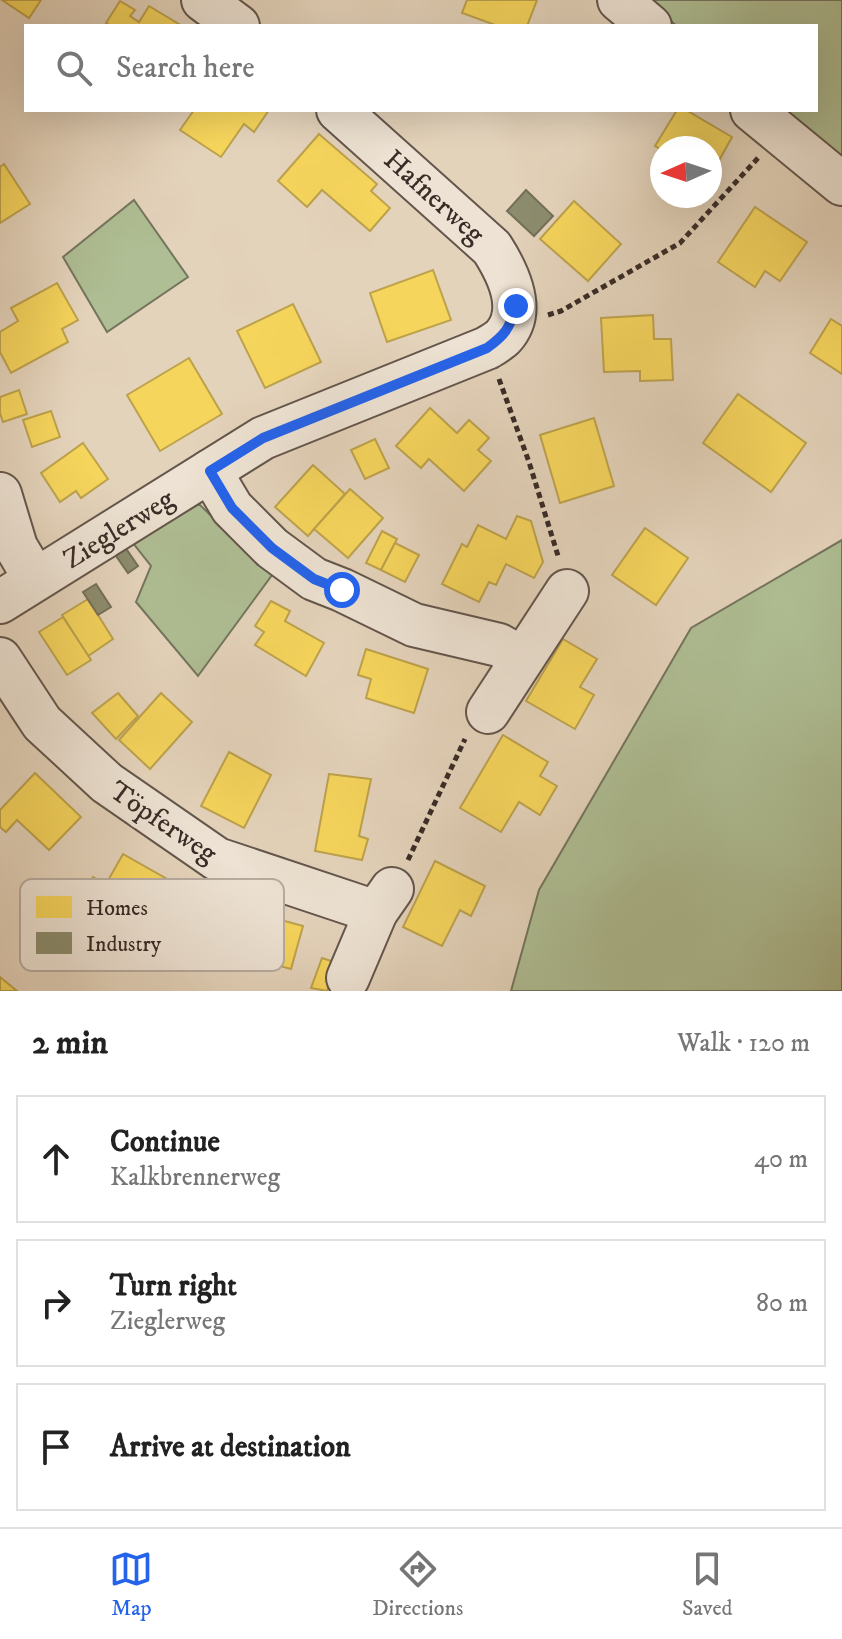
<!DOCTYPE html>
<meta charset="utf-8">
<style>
:root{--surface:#fff;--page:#f6f6f6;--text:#222;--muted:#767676;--line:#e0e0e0;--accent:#2563eb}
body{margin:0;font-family:"IM FELL DW Pica",serif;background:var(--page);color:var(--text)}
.compass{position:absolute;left:650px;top:136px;width:72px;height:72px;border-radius:50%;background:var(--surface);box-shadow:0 8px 32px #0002;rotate:267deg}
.stop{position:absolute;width:24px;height:24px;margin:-18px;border:6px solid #2563eb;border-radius:50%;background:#fff}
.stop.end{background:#2563eb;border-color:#fff;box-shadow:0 2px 8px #0008}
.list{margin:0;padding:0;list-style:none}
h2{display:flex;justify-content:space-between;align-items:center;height:104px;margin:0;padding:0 32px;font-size:34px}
h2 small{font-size:26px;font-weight:400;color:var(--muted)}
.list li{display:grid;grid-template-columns:52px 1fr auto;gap:24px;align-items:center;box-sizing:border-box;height:128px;margin:0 16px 16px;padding:0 16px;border:2px solid var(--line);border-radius:0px}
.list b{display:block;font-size:30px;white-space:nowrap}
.list p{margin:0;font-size:26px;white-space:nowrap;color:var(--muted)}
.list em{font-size:26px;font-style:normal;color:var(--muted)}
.icon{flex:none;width:44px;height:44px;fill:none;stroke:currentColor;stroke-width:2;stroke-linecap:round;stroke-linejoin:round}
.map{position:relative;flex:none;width:842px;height:991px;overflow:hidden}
.search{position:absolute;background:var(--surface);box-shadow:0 8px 32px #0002;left:24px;right:24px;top:24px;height:88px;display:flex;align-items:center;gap:20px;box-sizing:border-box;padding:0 28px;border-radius:0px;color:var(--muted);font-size:30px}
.sheet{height:536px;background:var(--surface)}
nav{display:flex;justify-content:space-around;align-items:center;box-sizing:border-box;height:112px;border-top:2px solid var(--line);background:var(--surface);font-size:22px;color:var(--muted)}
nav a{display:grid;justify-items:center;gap:4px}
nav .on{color:var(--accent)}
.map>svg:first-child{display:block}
.green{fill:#afbe94;stroke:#74755e;stroke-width:2}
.homes{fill:#f6d55c;stroke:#bda24c;stroke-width:2}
.industry{fill:#8c8c6e;stroke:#736f59;stroke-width:2}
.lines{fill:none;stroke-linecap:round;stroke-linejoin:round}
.minor-casing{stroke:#64564c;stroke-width:46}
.path{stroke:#392c27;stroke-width:5;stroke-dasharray:6 4;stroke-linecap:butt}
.minor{stroke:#ede2d3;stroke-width:42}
.route{stroke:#2563eb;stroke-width:10}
.labels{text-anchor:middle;stroke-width:8;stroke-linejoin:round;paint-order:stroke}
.street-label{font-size:28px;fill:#392c27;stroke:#ede2d3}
.key{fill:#ede2d3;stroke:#b7ab9f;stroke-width:2}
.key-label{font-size:22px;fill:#392c27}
</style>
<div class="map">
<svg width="842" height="991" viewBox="0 0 842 991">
<rect width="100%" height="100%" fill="#e4d3bb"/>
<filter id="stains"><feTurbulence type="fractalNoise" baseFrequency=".0025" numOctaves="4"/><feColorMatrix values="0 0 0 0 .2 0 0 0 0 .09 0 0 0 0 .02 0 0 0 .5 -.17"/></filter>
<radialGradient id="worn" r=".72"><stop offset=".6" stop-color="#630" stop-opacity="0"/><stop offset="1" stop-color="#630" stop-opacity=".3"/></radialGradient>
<g class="green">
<path d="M645,0H842V165L777,110H816V26H677Z"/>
<path d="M134,200L188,277L107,332L63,257Z"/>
<path d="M199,504L272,575L198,676L136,602L151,566L133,543Z"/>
<path d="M842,540V991H511L539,890L691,628Z"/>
</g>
<g class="homes">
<path d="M2,0H41L29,18Z"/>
<path d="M467,0H537L527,26H498L462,13Z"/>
<path d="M120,1L135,10L130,16L139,22L149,6L182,26H111L106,23Z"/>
<path d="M194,110H269L254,132L244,124L221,157L180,130Z"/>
<path d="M677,110H686L732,137L710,177V148H662V150L655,146Z"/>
<path d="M319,134L377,184L371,191L390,208L370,231L322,190L307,207L278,181Z"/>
<path d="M4,164L30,204L0,223V167Z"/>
<path d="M574,201L621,244L588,281L540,239Z"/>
<path d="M755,207L807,242L780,281L765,271L755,287L718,262Z"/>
<path d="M433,270L451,320L387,342L370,293Z"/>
<path d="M57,283L78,320L62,329L68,342L11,373L0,352V332L18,321L11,308Z"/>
<path d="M293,304L321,362L265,388L237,331Z"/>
<path d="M653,315L654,339H671L673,380L640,381V371L604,372L601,318Z"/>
<path d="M831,319L842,326V374L810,353Z"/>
<path d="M189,358L222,414L160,451L127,395Z"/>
<path d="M19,390L27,414L3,422L0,413V397Z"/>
<path d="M738,394L806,443L771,492L703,443Z"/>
<path d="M430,408L457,433L469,420L489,438L478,450L491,461L464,491L429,459L421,468L396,446Z"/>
<path d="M51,411L60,437L32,447L23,420Z"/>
<path d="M594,418L614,486L560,503L540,435Z"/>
<path d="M375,439L389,468L365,479L351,450Z"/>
<path d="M83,443L108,479L81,498L76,491L60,502L41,473Z"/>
<path d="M313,465L345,494L308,536L275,507Z"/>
<path d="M350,489L383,518L348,558L314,529Z"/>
<path d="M517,516L531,521L543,562L534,578L506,564L496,585L489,582L479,602L442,584L462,544L467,547L478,525L506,539Z"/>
<path d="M645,528L688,558L656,605L612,575Z"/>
<path d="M382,531L397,539L381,570L366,563Z"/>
<path d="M395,543L419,555L405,582L381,570Z"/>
<path d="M88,599L113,639L88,656L62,615Z"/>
<path d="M271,601L290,611L285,621L324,643L306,676L255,645L264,632L255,626Z"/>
<path d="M63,617L91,660L67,675L39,632Z"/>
<path d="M563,639L597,659L580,687L594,695L575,729L526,701Z"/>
<path d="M366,649L428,669L414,713L366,698L371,679L358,675Z"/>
<path d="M118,693L138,716L116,739L92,713Z"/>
<path d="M161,693L192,722L150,769L119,740Z"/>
<path d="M503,735L548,762L540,776L557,786L540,815L519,802L501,832L460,808Z"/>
<path d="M229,752L271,775L244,828L201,806Z"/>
<path d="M35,773L81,817L49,850L17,820L6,832L0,827V810Z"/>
<path d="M329,774L371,779L359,836L368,839L362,860L315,851Z"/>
<path d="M123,854L174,883L157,913L124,895L117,908L98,898L93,908L80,901L93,877L106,884Z"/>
<path d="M435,861L485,886L471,916L460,910L442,946L403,927Z"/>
<path d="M233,907L303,926L291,969L240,955L236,967L218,963Z"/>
<path d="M322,958L337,963L327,991L311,988Z"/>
<path d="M0,977L17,991H0Z"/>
</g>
<g class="industry">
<path d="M526,190L553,216L534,236L507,211Z"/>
<path d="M125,547L138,566L128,573L114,553Z"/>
<path d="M96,584L111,607L98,615L83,592Z"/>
</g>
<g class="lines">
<defs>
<g id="minor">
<path d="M203,0L238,26"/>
<path d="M619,0L650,26"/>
<path d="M752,110L842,184"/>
<path d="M210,471L232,508L272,548L314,579L342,590L414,625L499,645L522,658"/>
<path d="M0,494L16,547L35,579"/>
<path d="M0,602L263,438L487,348C492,345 499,341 503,337C527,311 508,273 492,248L338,110"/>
<path d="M0,659L42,723L107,783L217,859L376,912"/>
<path d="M488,712L567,591"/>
<path d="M348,978L376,912L392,889"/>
</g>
</defs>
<use href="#minor" class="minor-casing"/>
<g class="path">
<path d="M548,315L561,311L680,243L758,158"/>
<path d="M499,379L529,462L559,559"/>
<path d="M408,860L465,739"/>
</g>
<use href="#minor" class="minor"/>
</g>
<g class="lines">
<path class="route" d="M342,590L314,579L272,548L232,508L210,471L263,438L487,348C505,335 510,328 516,306"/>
</g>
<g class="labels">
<g class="street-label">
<text transform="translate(435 196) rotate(42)" y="10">Hafnerweg</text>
<text transform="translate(118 528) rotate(-32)" y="10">Zieglerweg</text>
<text transform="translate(164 821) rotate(34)" y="10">Töpferweg</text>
</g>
</g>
<rect x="20" y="879" width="264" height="92" rx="12" class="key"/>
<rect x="36" y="896" width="36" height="22" fill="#f6d55c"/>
<rect x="36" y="932" width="36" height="22" fill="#8c8c6e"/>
<g class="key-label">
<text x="86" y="915">Homes</text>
<text x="86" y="951">Industry</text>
</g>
<rect width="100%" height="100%" filter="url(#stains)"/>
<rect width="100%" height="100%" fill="url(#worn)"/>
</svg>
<svg class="compass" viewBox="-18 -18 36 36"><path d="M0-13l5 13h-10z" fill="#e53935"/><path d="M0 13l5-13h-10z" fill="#767676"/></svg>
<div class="stop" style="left:342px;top:590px"></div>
<div class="stop end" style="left:516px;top:306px"></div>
<div class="search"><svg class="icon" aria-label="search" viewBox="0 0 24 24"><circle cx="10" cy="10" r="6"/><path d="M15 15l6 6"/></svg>Search here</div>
</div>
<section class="sheet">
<h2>2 min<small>Walk · 120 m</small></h2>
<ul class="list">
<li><svg class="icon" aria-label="ahead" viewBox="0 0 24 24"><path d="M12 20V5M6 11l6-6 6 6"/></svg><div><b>Continue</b><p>Kalkbrennerweg</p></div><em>40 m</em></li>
<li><svg class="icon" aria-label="right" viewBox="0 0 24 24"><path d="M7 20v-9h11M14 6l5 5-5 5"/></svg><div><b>Turn right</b><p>Zieglerweg</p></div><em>80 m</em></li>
<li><svg class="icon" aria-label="arrive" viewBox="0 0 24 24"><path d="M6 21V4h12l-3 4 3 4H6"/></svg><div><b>Arrive at destination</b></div></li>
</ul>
</section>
<nav>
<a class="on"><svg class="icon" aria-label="map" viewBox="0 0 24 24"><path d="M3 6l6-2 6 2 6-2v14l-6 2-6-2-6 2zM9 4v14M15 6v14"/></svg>Map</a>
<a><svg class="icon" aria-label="directions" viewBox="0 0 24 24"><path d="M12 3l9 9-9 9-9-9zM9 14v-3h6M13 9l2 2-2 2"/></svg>Directions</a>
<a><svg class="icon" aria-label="saved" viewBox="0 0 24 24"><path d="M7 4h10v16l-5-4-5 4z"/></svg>Saved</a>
</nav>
